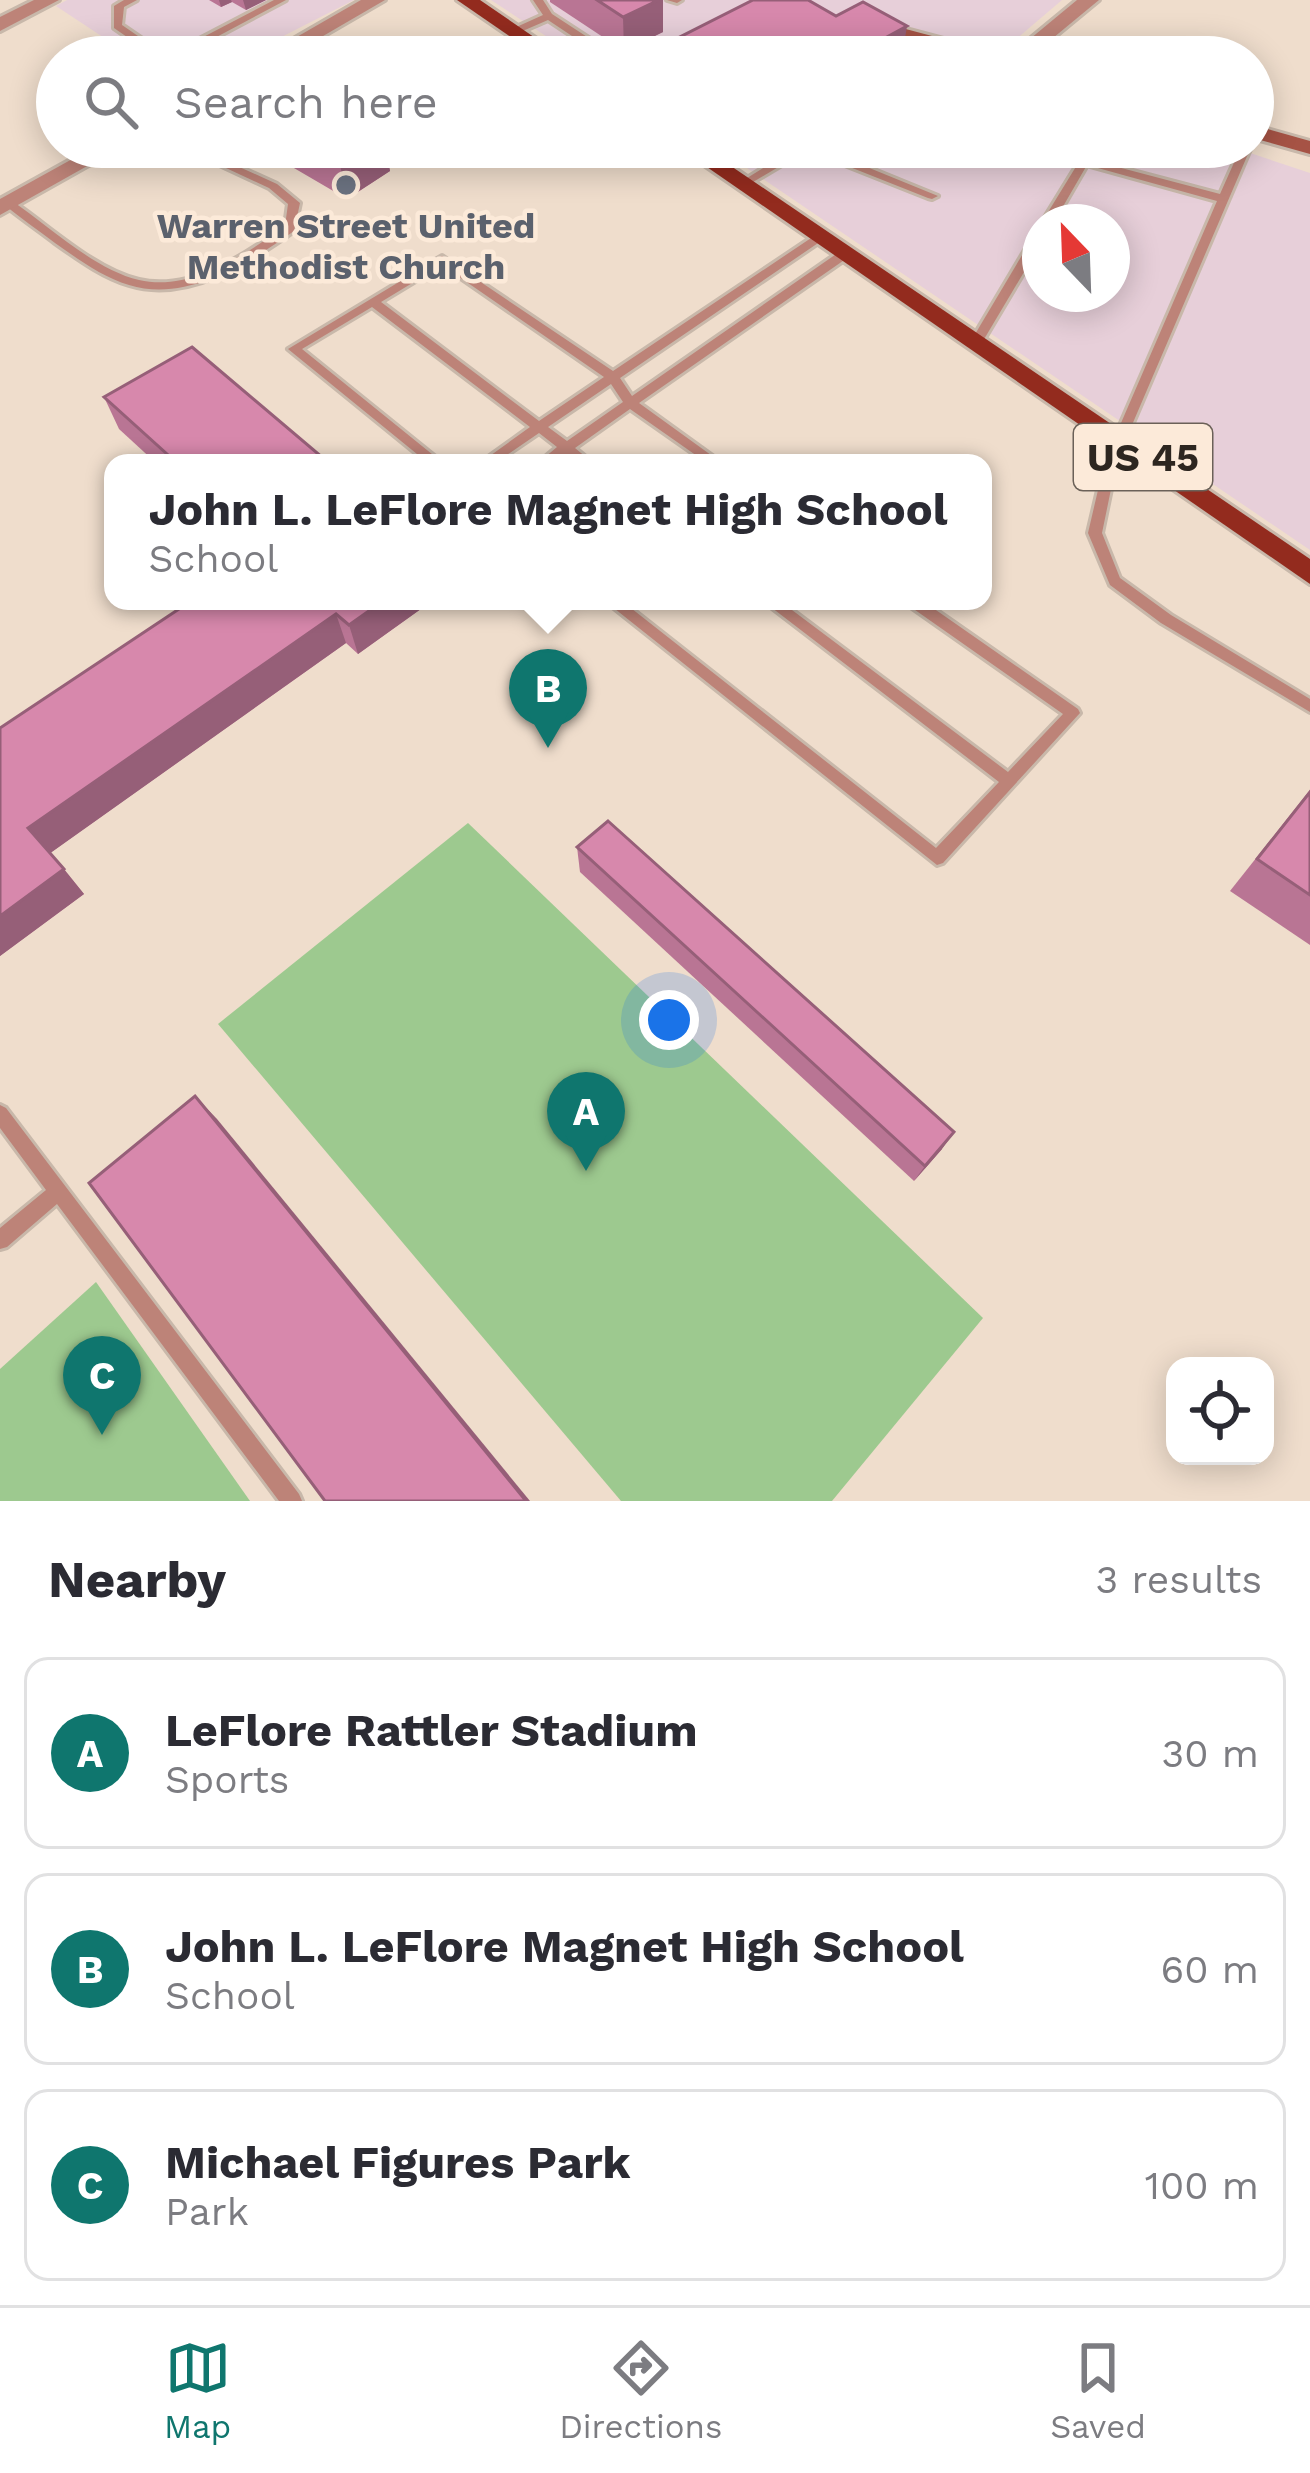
<!DOCTYPE html>
<style>
:root{--surface:#fff;--page:#f2f2f3;--text:#2b2b33;--muted:#7c7c81;--line:#e1e1e2;--accent:#0f766e}
body{margin:0;font-family:"Work Sans",sans-serif;background:var(--page);color:var(--text)}
.controls{position:absolute;right:36px;bottom:36px;display:grid;overflow:hidden;border-radius:24px;box-shadow:0 6px 30px #0003}
.controls button{width:108px;height:108px;display:grid;place-items:center;padding:0;border:0;border-bottom:3px solid var(--line);background:var(--surface);color:var(--text);font:60px sans-serif}
.compass{position:absolute;left:1022px;top:204px;width:108px;height:108px;border-radius:50%;background:var(--surface);box-shadow:0 6px 30px #0003;rotate:337deg}
.you{position:absolute;left:669px;top:1020px;width:42px;height:42px;margin:-30px;border:9px solid #fff;border-radius:50%;background:#1a73e8;box-shadow:0 0 0 18px #1a73e833}
.badge{display:grid;place-items:center;width:78px;height:78px;border-radius:50%;background:var(--accent);color:#fff;font-size:39px;font-weight:700}
.pin{position:absolute;translate:-50% -99px;filter:drop-shadow(0 3px 6px #0008)}
.pin::after{content:'';position:absolute;top:63px;width:42px;height:36px;background:inherit;clip-path:polygon(0 0,100% 0,50% 100%)}
.popup{position:absolute;left:104px;top:454px;width:888px;height:156px;box-sizing:border-box;display:grid;place-content:center;border-radius:24px;background:var(--surface);filter:drop-shadow(0 3px 9px #0005);font-size:39px;white-space:nowrap;color:var(--muted)}
.popup b{font-size:45px;color:var(--text)}
.popup::after{content:'';position:absolute;left:50%;top:100%;margin-left:-24px;border:24px solid transparent;border-top-color:var(--surface)}
.list{margin:0;padding:0;list-style:none}
h2{display:flex;justify-content:space-between;align-items:center;height:156px;margin:0;padding:0 48px;font-size:51px}
h2 small{font-size:39px;font-weight:400;color:var(--muted)}
.list li{display:grid;grid-template-columns:78px 1fr auto;gap:36px;align-items:center;box-sizing:border-box;height:192px;margin:0 24px 24px;padding:0 24px;border:3px solid var(--line);border-radius:24px}
.list b{display:block;font-size:45px;white-space:nowrap}
.list p{margin:0;font-size:39px;white-space:nowrap;color:var(--muted)}
.list em{font-size:39px;font-style:normal;color:var(--muted)}
.icon{flex:none;width:66px;height:66px;fill:none;stroke:currentColor;stroke-width:2;stroke-linecap:round;stroke-linejoin:round}
.map{position:relative;flex:none;width:1310px;height:1501px;overflow:hidden}
.search{position:absolute;background:var(--surface);box-shadow:0 6px 30px #0003;left:36px;right:36px;top:36px;height:132px;display:flex;align-items:center;gap:30px;box-sizing:border-box;padding:0 42px;border-radius:66px;color:var(--muted);font-size:45px}
.sheet{height:804px;background:var(--surface)}
nav{display:flex;justify-content:space-around;align-items:center;box-sizing:border-box;height:168px;border-top:3px solid var(--line);background:var(--surface);font-size:33px;color:var(--muted)}
nav a{display:grid;justify-items:center;gap:6px}
nav .on{color:var(--accent)}
.map>svg:first-child{display:block}
.commercial{fill:#e7cfd9;fill-rule:evenodd}
.green{fill:#9dc98f}
.lines{fill:none;stroke-linecap:round;stroke-linejoin:round}
.service-casing{stroke:#c8b8aa;stroke-width:6}
.minor-casing{stroke:#c8b8aa;stroke-width:6}
.secondary-casing{stroke:#c8b8aa;stroke-width:6}
.primary-casing{stroke:#c8b8aa;stroke-width:6}
.service{fill:#bd8378;fill-rule:evenodd}
.minor{fill:#bd8378;fill-rule:evenodd}
.secondary{fill:#a65345;fill-rule:evenodd}
.primary{fill:#932b1e;fill-rule:evenodd}
.wall{fill:#b97594}
.shaded-wall{fill:#965f78}
.building{fill:#d788ac;stroke:#965f78;stroke-width:3}
.worship-dot{fill:#6b7280;stroke:#fcead9;stroke-width:4.5}
.labels{text-anchor:middle;stroke-width:9;stroke-linejoin:round;paint-order:stroke}
.far-worship-label{font-size:36px;font-weight:bold;fill:#5b616d;stroke:#fcead9}
.shield{fill:#fcead9;stroke:#6b6158;stroke-width:3}
.shield-label{font-size:39px;font-weight:bold;fill:#2d2620}
</style>
<div class="map">
<svg width="1310" height="1501" viewBox="0 0 1310 1501">
<rect width="100%" height="100%" fill="#efddcc"/>
<g class="commercial">
<path d="M67,0H354L242,57H133L56,6Z"/>
<path d="M491,0H1062L995,57H578Z"/>
<path d="M716,147H1232L1310,173V550ZM1040,222H1112V294H1040Z"/>
</g>
<g class="green">
<path d="M468,823L983,1318L832,1501H621L218,1024Z"/>
<path d="M96,1282L250,1501H0V1369Z"/>
</g>
<g class="lines">
<defs>
<g id="service">
<path d="M124,0H137L124,7L122,25L167,56L274,0H286L179,57H156L114,28V6Z"/>
<path d="M533,0H543L552,14L601,46V50L587,57H574L590,48L548,20L518,33H512V29L543,15Z"/>
<path d="M667,0H682L677,3Z"/>
<path d="M181,147H195L277,184L300,203L294,231C249,263 187,303 129,285C102,277 78,259 55,243C38,230 19,217 2,203L8,200L12,201C49,226 95,270 139,280C191,292 245,255 285,226L288,204L269,188Z"/>
<path d="M797,147H818L938,196L932,199L928,198L807,150L748,185H740L739,183Z"/>
<path d="M1088,147H1098L1091,160L1220,194L1241,147H1251L1117,460L1102,533L1120,578L1171,615L1310,699V712L1161,623L1110,585L1088,533L1105,460L1217,201L1087,165L1054,222H1042Z"/>
<path d="M1040,231V245L983,341L981,344H973L971,341L1034,235Z"/>
<path d="M820,232L826,236L824,239L620,378L632,396L842,250H850V256L639,403L722,463H707L630,409L575,448L593,463H578L566,454L553,463H538L557,447L539,433L495,463H480L530,427L372,307L302,349L443,463H428L288,349L442,256L613,371ZM442,265L604,377L539,421L381,302ZM611,384L623,402L567,441L548,427Z"/>
<path d="M605,601H622L936,848L999,782L763,601H780L1008,772L1063,714L908,605L906,601H923L1078,709L1080,713L943,863L937,865Z"/>
<path d="M0,1105L6,1108L299,1494L302,1501H279L57,1204L7,1247L0,1249V1228L46,1190L0,1128Z"/>
</g>
<g id="minor">
<path d="M34,0H59L0,31V17Z"/>
<path d="M361,0H385L287,57H262Z"/>
<path d="M1077,0H1099L1030,57H1008Z"/>
<path d="M94,147H121L0,215V199Z"/>
</g>
<g id="secondary">
<path d="M868,19L996,53L999,57H966L861,29V21Z"/>
<path d="M1253,125L1310,141V154L1253,138Z"/>
</g>
<g id="primary">
<path d="M457,0H480L563,57H540Z"/>
<path d="M678,147H703L1310,559V584Z"/>
</g>
</defs>
<use href="#service" class="service-casing"/>
<use href="#minor" class="minor-casing"/>
<use href="#secondary" class="secondary-casing"/>
<use href="#primary" class="primary-casing"/>
<use href="#service" class="service"/>
<use href="#minor" class="minor"/>
<use href="#secondary" class="secondary"/>
<use href="#primary" class="primary"/>
</g>
<g class="wall">
<path d="M209,0H266L246,10L232,2L221,7Z"/>
<path d="M550,0H663V32L624,51L550,2Z"/>
<path d="M674,40L902,57H673Z"/>
<path d="M258,147H420L389,166L390,171L347,199Z"/>
<path d="M104,397L329,463H156L119,429Z"/>
<path d="M191,601H432L358,654L346,643L50,853L84,894L0,956V728Z"/>
<path d="M1310,790V945L1230,891Z"/>
<path d="M577,847L942,1149L914,1181L580,872Z"/>
</g>
<g class="shaded-wall">
<path d="M219,0H231L232,2L221,7Z"/>
<path d="M243,0H266L246,10Z"/>
<path d="M659,0H663V32L624,51L623,17Z"/>
<path d="M907,26L902,57H850Z"/>
<path d="M350,147H420L389,166L390,171L347,199L338,155Z"/>
<path d="M383,601H432L358,654L349,625Z"/>
<path d="M336,614L346,643L49,854L28,828Z"/>
<path d="M64,869L84,894L0,956V916Z"/>
<path d="M195,1096L217,1119L530,1501H526Z"/>
<path d="M954,1132L942,1149L914,1181L925,1166Z"/>
</g>
<g class="building">
<path d="M597,0H659L623,17Z"/>
<path d="M753,0H808L836,16L863,2L907,26L850,57H701L674,40Z"/>
<path d="M420,51L435,57H409Z"/>
<path d="M323,147H350L338,155Z"/>
<path d="M192,347L329,463H177L104,397Z"/>
<path d="M191,601H383L349,625L336,614L28,828L64,869L0,916V728Z"/>
<path d="M1310,792V895L1257,859Z"/>
<path d="M608,821L954,1132L925,1166L577,847Z"/>
<path d="M195,1096L526,1501H325L89,1183Z"/>
</g>
<circle class="worship-dot" cx="346" cy="185" r="12"/>
<g class="labels">
<g class="far-worship-label">
<text x="346" y="238">Warren Street United<tspan x="346" dy="41">Methodist Church</tspan></text>
</g>
<rect class="shield" x="1074" y="424" width="138" height="66" rx="9"/>
<g class="shield-label">
<text x="1143" y="471">US 45</text>
</g>
</g>
</svg>
<div class="controls">
<button><svg class="icon" aria-label="locate" viewBox="0 0 24 24"><circle cx="12" cy="12" r="6"/><path d="M12 2v4M12 18v4M2 12h4M18 12h4"/></svg></button>
</div>
<svg class="compass" viewBox="-18 -18 36 36"><path d="M0-13l5 13h-10z" fill="#e53935"/><path d="M0 13l5-13h-10z" fill="#7c7c81"/></svg>
<div class="you"></div>
<div class="pin badge" style="left:586px;top:1171px">A</div>
<div class="pin badge" style="left:548px;top:748px">B</div>
<div class="popup"><b>John L. LeFlore Magnet High School</b>School</div>
<div class="pin badge" style="left:102px;top:1435px">C</div>
<div class="search"><svg class="icon" aria-label="search" viewBox="0 0 24 24"><circle cx="10" cy="10" r="6"/><path d="M15 15l6 6"/></svg>Search here</div>
</div>
<section class="sheet">
<h2>Nearby<small>3 results</small></h2>
<ul class="list">
<li><span class="badge">A</span><div><b>LeFlore Rattler Stadium</b><p>Sports</p></div><em>30 m</em></li>
<li><span class="badge">B</span><div><b>John L. LeFlore Magnet High School</b><p>School</p></div><em>60 m</em></li>
<li><span class="badge">C</span><div><b>Michael Figures Park</b><p>Park</p></div><em>100 m</em></li>
</ul>
</section>
<nav>
<a class="on"><svg class="icon" aria-label="map" viewBox="0 0 24 24"><path d="M3 6l6-2 6 2 6-2v14l-6 2-6-2-6 2zM9 4v14M15 6v14"/></svg>Map</a>
<a><svg class="icon" aria-label="directions" viewBox="0 0 24 24"><path d="M12 3l9 9-9 9-9-9zM9 14v-3h6M13 9l2 2-2 2"/></svg>Directions</a>
<a><svg class="icon" aria-label="saved" viewBox="0 0 24 24"><path d="M7 4h10v16l-5-4-5 4z"/></svg>Saved</a>
</nav>
